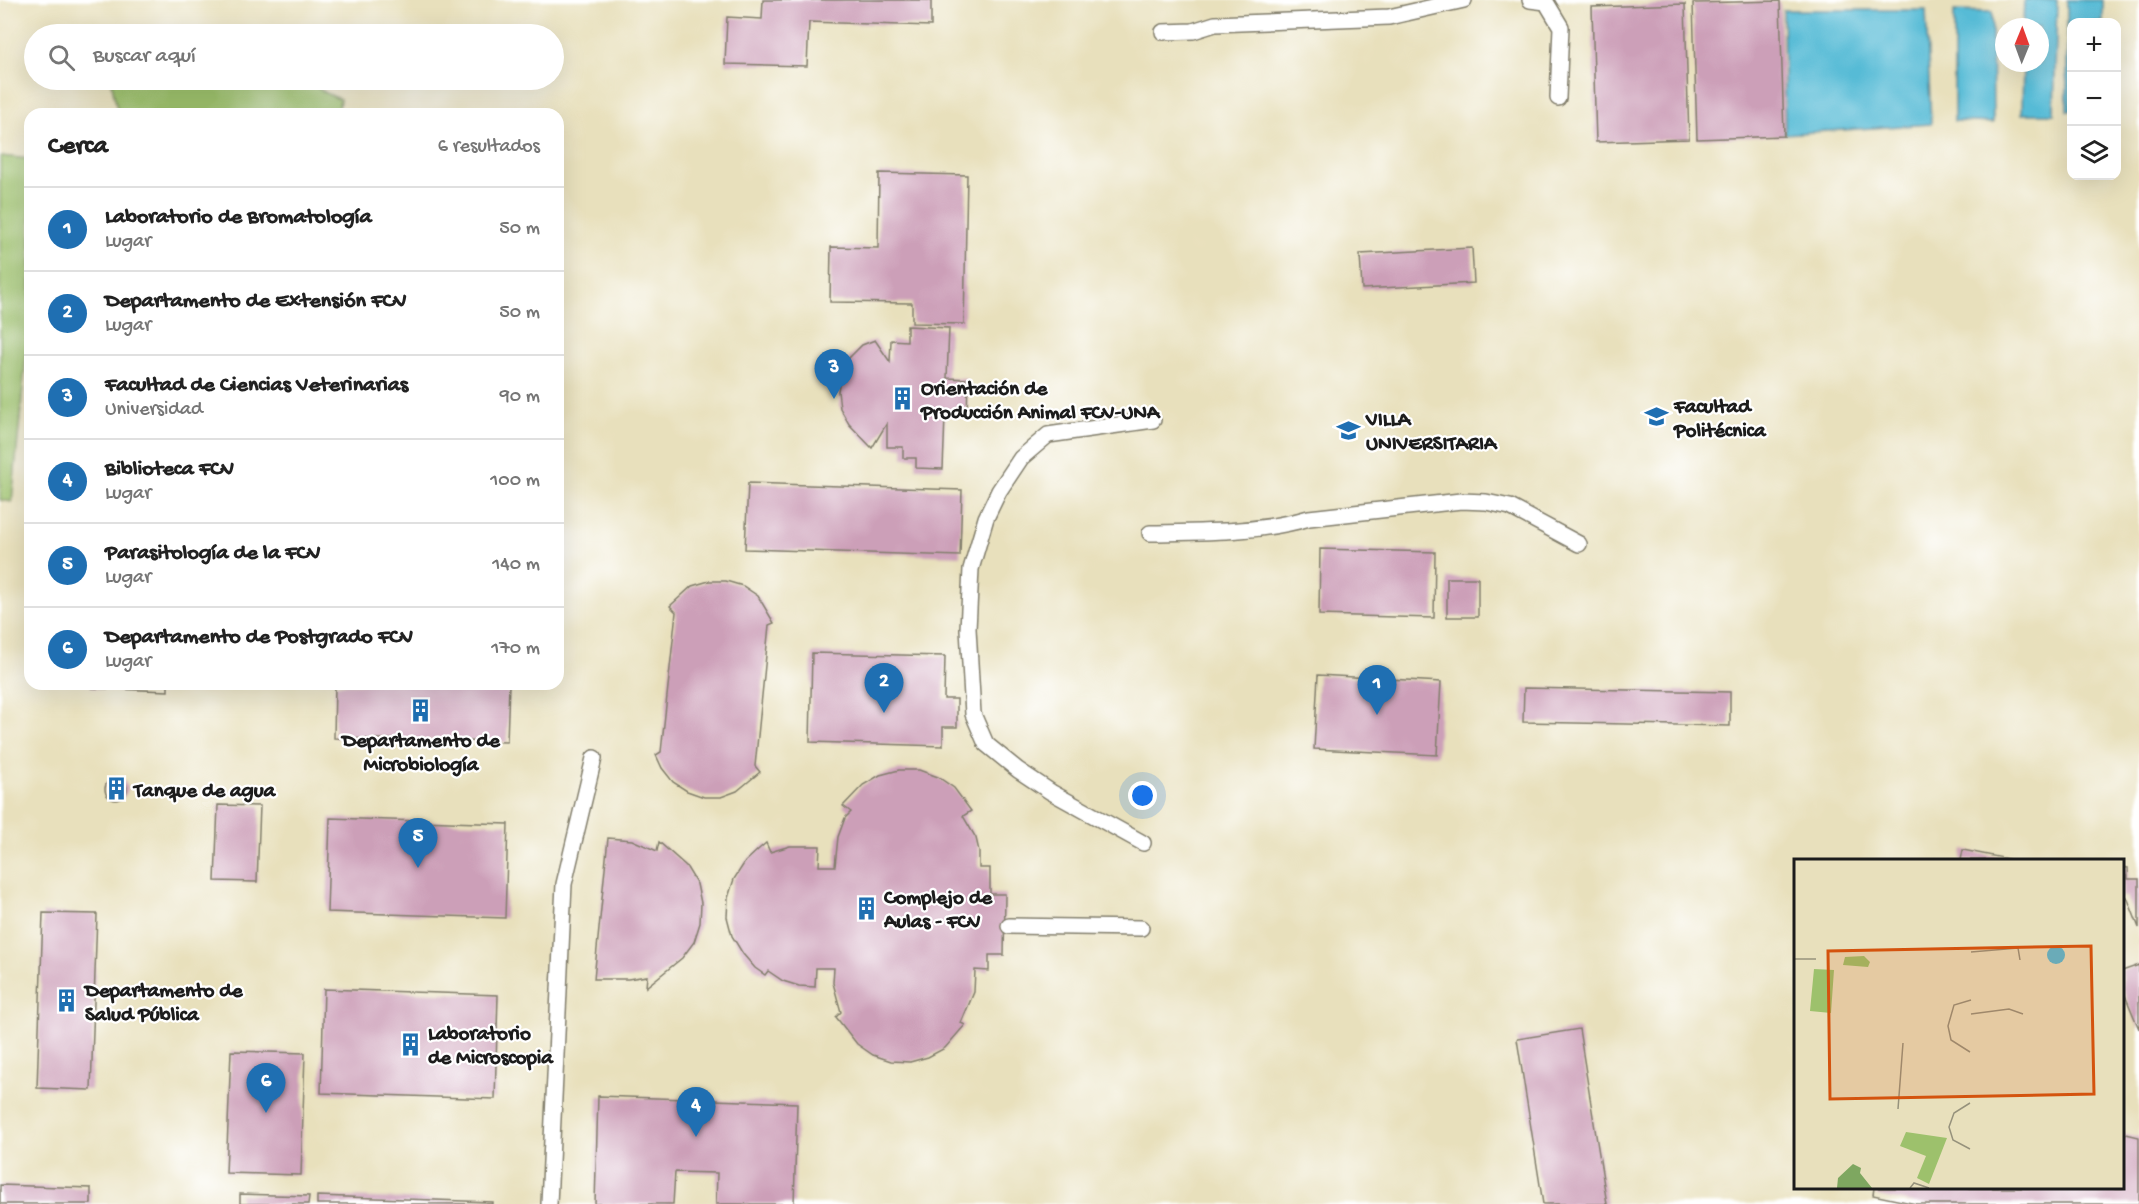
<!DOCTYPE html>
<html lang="es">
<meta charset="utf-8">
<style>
:root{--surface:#fff;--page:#f2f2f2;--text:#222;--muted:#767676;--line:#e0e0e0;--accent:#1f6fb2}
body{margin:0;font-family:"Gochi Hand",sans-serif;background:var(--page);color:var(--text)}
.controls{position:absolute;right:18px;top:18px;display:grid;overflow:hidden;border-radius:12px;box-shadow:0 6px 24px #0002}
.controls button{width:54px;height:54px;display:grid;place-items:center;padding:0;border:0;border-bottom:2px solid var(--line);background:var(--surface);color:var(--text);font:30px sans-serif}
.compass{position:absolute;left:1995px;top:18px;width:54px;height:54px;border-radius:50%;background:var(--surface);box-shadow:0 6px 24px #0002;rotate:1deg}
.you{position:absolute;left:1143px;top:796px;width:21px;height:21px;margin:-15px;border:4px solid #fff;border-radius:50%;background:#1a73e8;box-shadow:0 0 0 9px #1a73e833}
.badge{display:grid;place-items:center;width:39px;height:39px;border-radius:50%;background:var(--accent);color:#fff;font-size:20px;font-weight:700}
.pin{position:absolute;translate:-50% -50px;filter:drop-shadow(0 2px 3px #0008)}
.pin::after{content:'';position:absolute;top:32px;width:21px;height:18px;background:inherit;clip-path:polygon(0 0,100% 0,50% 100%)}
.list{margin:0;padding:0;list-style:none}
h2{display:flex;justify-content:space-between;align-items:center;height:78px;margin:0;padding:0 24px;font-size:26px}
h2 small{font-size:20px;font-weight:400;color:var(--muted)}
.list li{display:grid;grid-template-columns:39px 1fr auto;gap:18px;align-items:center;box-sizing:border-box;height:84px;padding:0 24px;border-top:2px solid var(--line)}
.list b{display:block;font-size:22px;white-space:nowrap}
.list p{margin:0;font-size:20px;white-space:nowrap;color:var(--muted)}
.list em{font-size:20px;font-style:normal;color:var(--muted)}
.icon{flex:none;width:33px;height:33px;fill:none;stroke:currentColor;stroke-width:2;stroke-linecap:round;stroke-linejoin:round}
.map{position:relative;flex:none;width:2139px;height:1204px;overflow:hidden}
.search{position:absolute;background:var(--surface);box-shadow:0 6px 24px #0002;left:24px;top:24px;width:540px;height:66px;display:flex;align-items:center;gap:15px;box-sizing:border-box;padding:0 21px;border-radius:33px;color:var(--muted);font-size:22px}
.panel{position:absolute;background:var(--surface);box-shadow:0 6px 24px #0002;left:24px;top:108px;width:540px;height:582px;border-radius:18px}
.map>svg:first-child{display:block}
.green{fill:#9dc16c;stroke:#5c6e44;stroke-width:1.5}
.water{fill:#57bbd6;stroke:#3a6c79;stroke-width:1.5}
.building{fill:#cc9fb8}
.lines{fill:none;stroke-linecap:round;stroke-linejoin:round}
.lane-casing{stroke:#827e6c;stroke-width:18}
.lane{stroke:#fff;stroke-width:15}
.labels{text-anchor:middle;stroke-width:4.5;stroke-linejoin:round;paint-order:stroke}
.poi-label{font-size:21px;font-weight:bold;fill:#1c1c1c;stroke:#fff;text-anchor:start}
.inset-road{fill:none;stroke:#96927c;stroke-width:1.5}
.view{fill:#d4530e;fill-opacity:0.15;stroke:#d4530e;stroke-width:3}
.inset-edge{fill:none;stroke:#1c1c1c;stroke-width:3}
</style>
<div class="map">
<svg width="2139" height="1204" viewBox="0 0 2139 1204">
<rect width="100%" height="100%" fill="#fff"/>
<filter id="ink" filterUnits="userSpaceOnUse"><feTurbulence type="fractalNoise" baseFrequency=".0167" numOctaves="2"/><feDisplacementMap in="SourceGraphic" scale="12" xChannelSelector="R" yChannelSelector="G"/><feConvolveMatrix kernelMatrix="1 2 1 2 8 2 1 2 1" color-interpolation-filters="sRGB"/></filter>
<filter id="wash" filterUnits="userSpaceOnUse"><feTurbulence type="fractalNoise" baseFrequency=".008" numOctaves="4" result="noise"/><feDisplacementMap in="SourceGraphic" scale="24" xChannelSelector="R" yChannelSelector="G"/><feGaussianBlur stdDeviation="1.35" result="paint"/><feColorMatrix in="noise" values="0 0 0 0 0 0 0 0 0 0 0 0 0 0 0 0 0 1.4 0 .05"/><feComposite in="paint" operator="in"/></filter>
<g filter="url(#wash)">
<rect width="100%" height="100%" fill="#e8e0bc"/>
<g class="green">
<path d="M111,80H312C317,90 329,95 340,99L338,114H118Z"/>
<path d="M0,156L30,159V314L12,502L0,500Z"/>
</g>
<g class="water">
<path d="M2024,0H2057L2054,114H2022L2023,63H2040V27H2023Z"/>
<path d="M2067,0H2103V22H2072L2071,111H2067Z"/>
<path d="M1783,10H1926L1931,124L1785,134Z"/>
<path d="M1954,11L1992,12L1993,123L1954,121Z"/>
</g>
<g id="blocks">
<g class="building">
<path d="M763,0H931V26L809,22L807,66L725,64L727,17L762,19Z"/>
<path d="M1780,1L1784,136L1697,139L1693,3Z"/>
<path d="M1685,4L1689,139L1596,142L1592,7Z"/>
<path d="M879,173L967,175L964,324L912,323V303L830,302L831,247L878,248Z"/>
<path d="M1472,248L1474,283L1362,289L1360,254Z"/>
<path d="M907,326L949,328L947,378L968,379L967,416H945L943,469L916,468V458H903V447H887V423L872,448L849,424L840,408L838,391L841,373L849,358L862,345L875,340L890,362L891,340L907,341Z"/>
<path d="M748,483L962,490L960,556L745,549Z"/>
<path d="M1320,549L1435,552L1434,618L1319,615Z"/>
<rect x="1447" y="578" width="31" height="39"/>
<path d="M709,581H726L743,586L758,596L774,623L769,625L755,766L760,772L737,791L721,797H704L687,791L673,782L662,768L656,755L661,752L676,612L670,606L692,586Z"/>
<path d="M812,653L945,656L944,699H957V727H943V746L810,742Z"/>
<path d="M1318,675L1441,682L1437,755L1314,749Z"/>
<path d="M91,684H168V691L91,688Z"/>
<path d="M335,684H509L507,742L334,738Z"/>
<path d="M1524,688L1730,692V726L1523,722Z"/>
<path d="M899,770H919L938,777L954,788L971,811L963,816L976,838L979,851V868H990V894H1005L1004,955H989V971L975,970L974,992L961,1023L965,1025L945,1048L928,1057L910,1062L891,1061L873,1055L857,1044L836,1017L841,1012L833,983L834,968H816L815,987L799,986L783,981L768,971L765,975L755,968L743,954L732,936L727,917L728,898L734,879L745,862L760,848L766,843L770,852L790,846H820L819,866H835L838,837L845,818L851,812L843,806L863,785L880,775Z"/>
<circle cx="116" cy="789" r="11"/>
<path d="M218,805L260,806L257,882L215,881Z"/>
<path d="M330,818L508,824L505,918L327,912Z"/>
<path d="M608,838L632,840L657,851L659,842L686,866L697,884L701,903L700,923L694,942L682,958L646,987L647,976L628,979H594Z"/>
<path d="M1963,850L2008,859V860H1961Z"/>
<path d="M2122,867L2128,868V879H2139V928L2127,897H2122Z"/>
<path d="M43,913L97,914L91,1090L37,1088Z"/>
<path d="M2139,965V1029L2122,988V971Z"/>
<path d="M324,989L498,995L495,1099L321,1093Z"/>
<path d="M1579,1029L1607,1204H1543L1517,1039Z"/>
<path d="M231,1051L305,1053L301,1175L226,1173Z"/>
<path d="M598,1096L797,1103L794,1204H716L717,1173L675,1172L673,1204H595Z"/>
<path d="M2122,1133L2139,1137V1204H1916L1873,1195L1874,1188H2122Z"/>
<path d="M0,1185L91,1188V1204H0Z"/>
<path d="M240,1194L309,1196L308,1204H240Z"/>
<path d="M317,1196L493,1202V1204H317Z"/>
</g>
</g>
</g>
<g filter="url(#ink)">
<use href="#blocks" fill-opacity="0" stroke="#827e6c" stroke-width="1.5"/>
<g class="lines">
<defs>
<g id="lane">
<path d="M1530,0L1546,2L1561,27L1558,98"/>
<path d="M1163,32L1193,31L1215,24L1389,17L1464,0"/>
<path d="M1150,533C1203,532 1258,533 1309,518L1461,501L1486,502L1510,507L1579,544"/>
<path d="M1143,843L1051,792L1018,770L986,744L973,714L968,629L971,569L986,518L999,491L1021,458L1048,435L1153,420"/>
<path d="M1009,926L1141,928"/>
<path d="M549,1204L564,884L594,758"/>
</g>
</defs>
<use href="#lane" class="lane-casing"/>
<use href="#lane" class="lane"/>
</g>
</g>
<defs>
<symbol id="building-bare" viewBox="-9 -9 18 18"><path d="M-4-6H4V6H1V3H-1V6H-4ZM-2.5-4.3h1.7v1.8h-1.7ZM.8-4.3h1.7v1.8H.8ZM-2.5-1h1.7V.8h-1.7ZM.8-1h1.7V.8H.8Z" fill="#1f6fb2" stroke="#fff" stroke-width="2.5" paint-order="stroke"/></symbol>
<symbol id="university-bare" viewBox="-9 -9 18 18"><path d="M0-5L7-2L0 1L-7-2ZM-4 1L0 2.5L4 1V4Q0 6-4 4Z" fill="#1f6fb2" stroke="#fff" stroke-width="2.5" paint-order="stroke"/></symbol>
</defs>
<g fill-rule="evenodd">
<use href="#building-bare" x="886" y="382" width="33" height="33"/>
<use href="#university-bare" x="1640" y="400" width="33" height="33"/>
<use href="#university-bare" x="1332" y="414" width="33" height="33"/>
<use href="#building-bare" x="404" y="694" width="33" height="33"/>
<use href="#building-bare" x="100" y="772" width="33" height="33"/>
<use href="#building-bare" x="850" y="892" width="33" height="33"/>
<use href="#building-bare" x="50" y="984" width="33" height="33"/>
<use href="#building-bare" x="394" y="1028" width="33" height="33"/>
</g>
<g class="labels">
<g class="poi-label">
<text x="921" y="394">Orientación de<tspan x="921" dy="24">Producción Animal FCV-UNA</tspan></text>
<text x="1674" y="412">Facultad<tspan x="1674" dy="24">Politécnica</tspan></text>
<text x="1366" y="425">VILLA<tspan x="1366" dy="24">UNIVERSITARIA</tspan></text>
<text x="421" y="746" text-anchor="middle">Departamento de<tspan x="421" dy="24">Microbiología</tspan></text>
<text x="134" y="796">Tanque de agua</text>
<text x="884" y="903">Complejo de<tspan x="884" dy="24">Aulas - FCV</tspan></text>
<text x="85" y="996">Departamento de<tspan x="85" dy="24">Salud Pública</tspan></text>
<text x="428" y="1039">Laboratorio<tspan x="428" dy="24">de Microscopia</tspan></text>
</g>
</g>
<g transform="translate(1794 859)">
<rect width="330" height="330" fill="#e8e0bc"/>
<path d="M70,97L76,103L74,108L49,106L51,98ZM20,110L40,111L37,154L16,152ZM112,273L153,279L135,325L123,319L132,297L106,287Z" fill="#9dc16c"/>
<path d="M59,305L67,309L66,314L78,329H43L44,319Z" fill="#7ea760"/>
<path d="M253 96a9 9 0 1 1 18 0a9 9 0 1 1-18 0Z" fill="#57bbd6"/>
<path class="inset-road" d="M177,93L224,89L226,101M0,100H22M177,155L215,150L229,155M176,193L157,181L154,167L160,146L177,141M104,250L109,184M176,290L159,281L155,268L160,254L176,244M116,329L120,324L135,329"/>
<path class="view" d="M297,87L300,235L36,240L34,92Z"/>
<rect width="330" height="330" class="inset-edge"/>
</g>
</svg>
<div class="controls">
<button>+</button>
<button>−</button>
<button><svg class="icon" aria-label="layers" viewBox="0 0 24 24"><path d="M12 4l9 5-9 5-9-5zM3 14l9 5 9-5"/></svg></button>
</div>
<svg class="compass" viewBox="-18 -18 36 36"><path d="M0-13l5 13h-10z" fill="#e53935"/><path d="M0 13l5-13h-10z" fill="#767676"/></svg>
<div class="you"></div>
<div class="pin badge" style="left:1377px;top:715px">1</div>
<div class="pin badge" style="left:884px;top:713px">2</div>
<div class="pin badge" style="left:834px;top:399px">3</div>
<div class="pin badge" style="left:696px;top:1137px">4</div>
<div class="pin badge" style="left:418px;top:868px">5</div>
<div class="pin badge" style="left:266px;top:1113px">6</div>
<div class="search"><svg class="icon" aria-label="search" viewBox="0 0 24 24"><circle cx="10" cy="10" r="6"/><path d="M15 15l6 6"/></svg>Buscar aquí</div>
<section class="panel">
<h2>Cerca<small>6 resultados</small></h2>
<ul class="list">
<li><span class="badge">1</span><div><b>Laboratorio de Bromatología</b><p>Lugar</p></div><em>50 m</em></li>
<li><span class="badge">2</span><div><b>Departamento de Extensión FCV</b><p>Lugar</p></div><em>50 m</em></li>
<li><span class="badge">3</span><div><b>Facultad de Ciencias Veterinarias</b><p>Universidad</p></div><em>90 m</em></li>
<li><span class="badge">4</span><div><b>Biblioteca FCV</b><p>Lugar</p></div><em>100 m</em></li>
<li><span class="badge">5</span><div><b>Parasitología de la FCV</b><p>Lugar</p></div><em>140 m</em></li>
<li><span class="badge">6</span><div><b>Departamento de Postgrado FCV</b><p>Lugar</p></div><em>170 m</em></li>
</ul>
</section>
</div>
